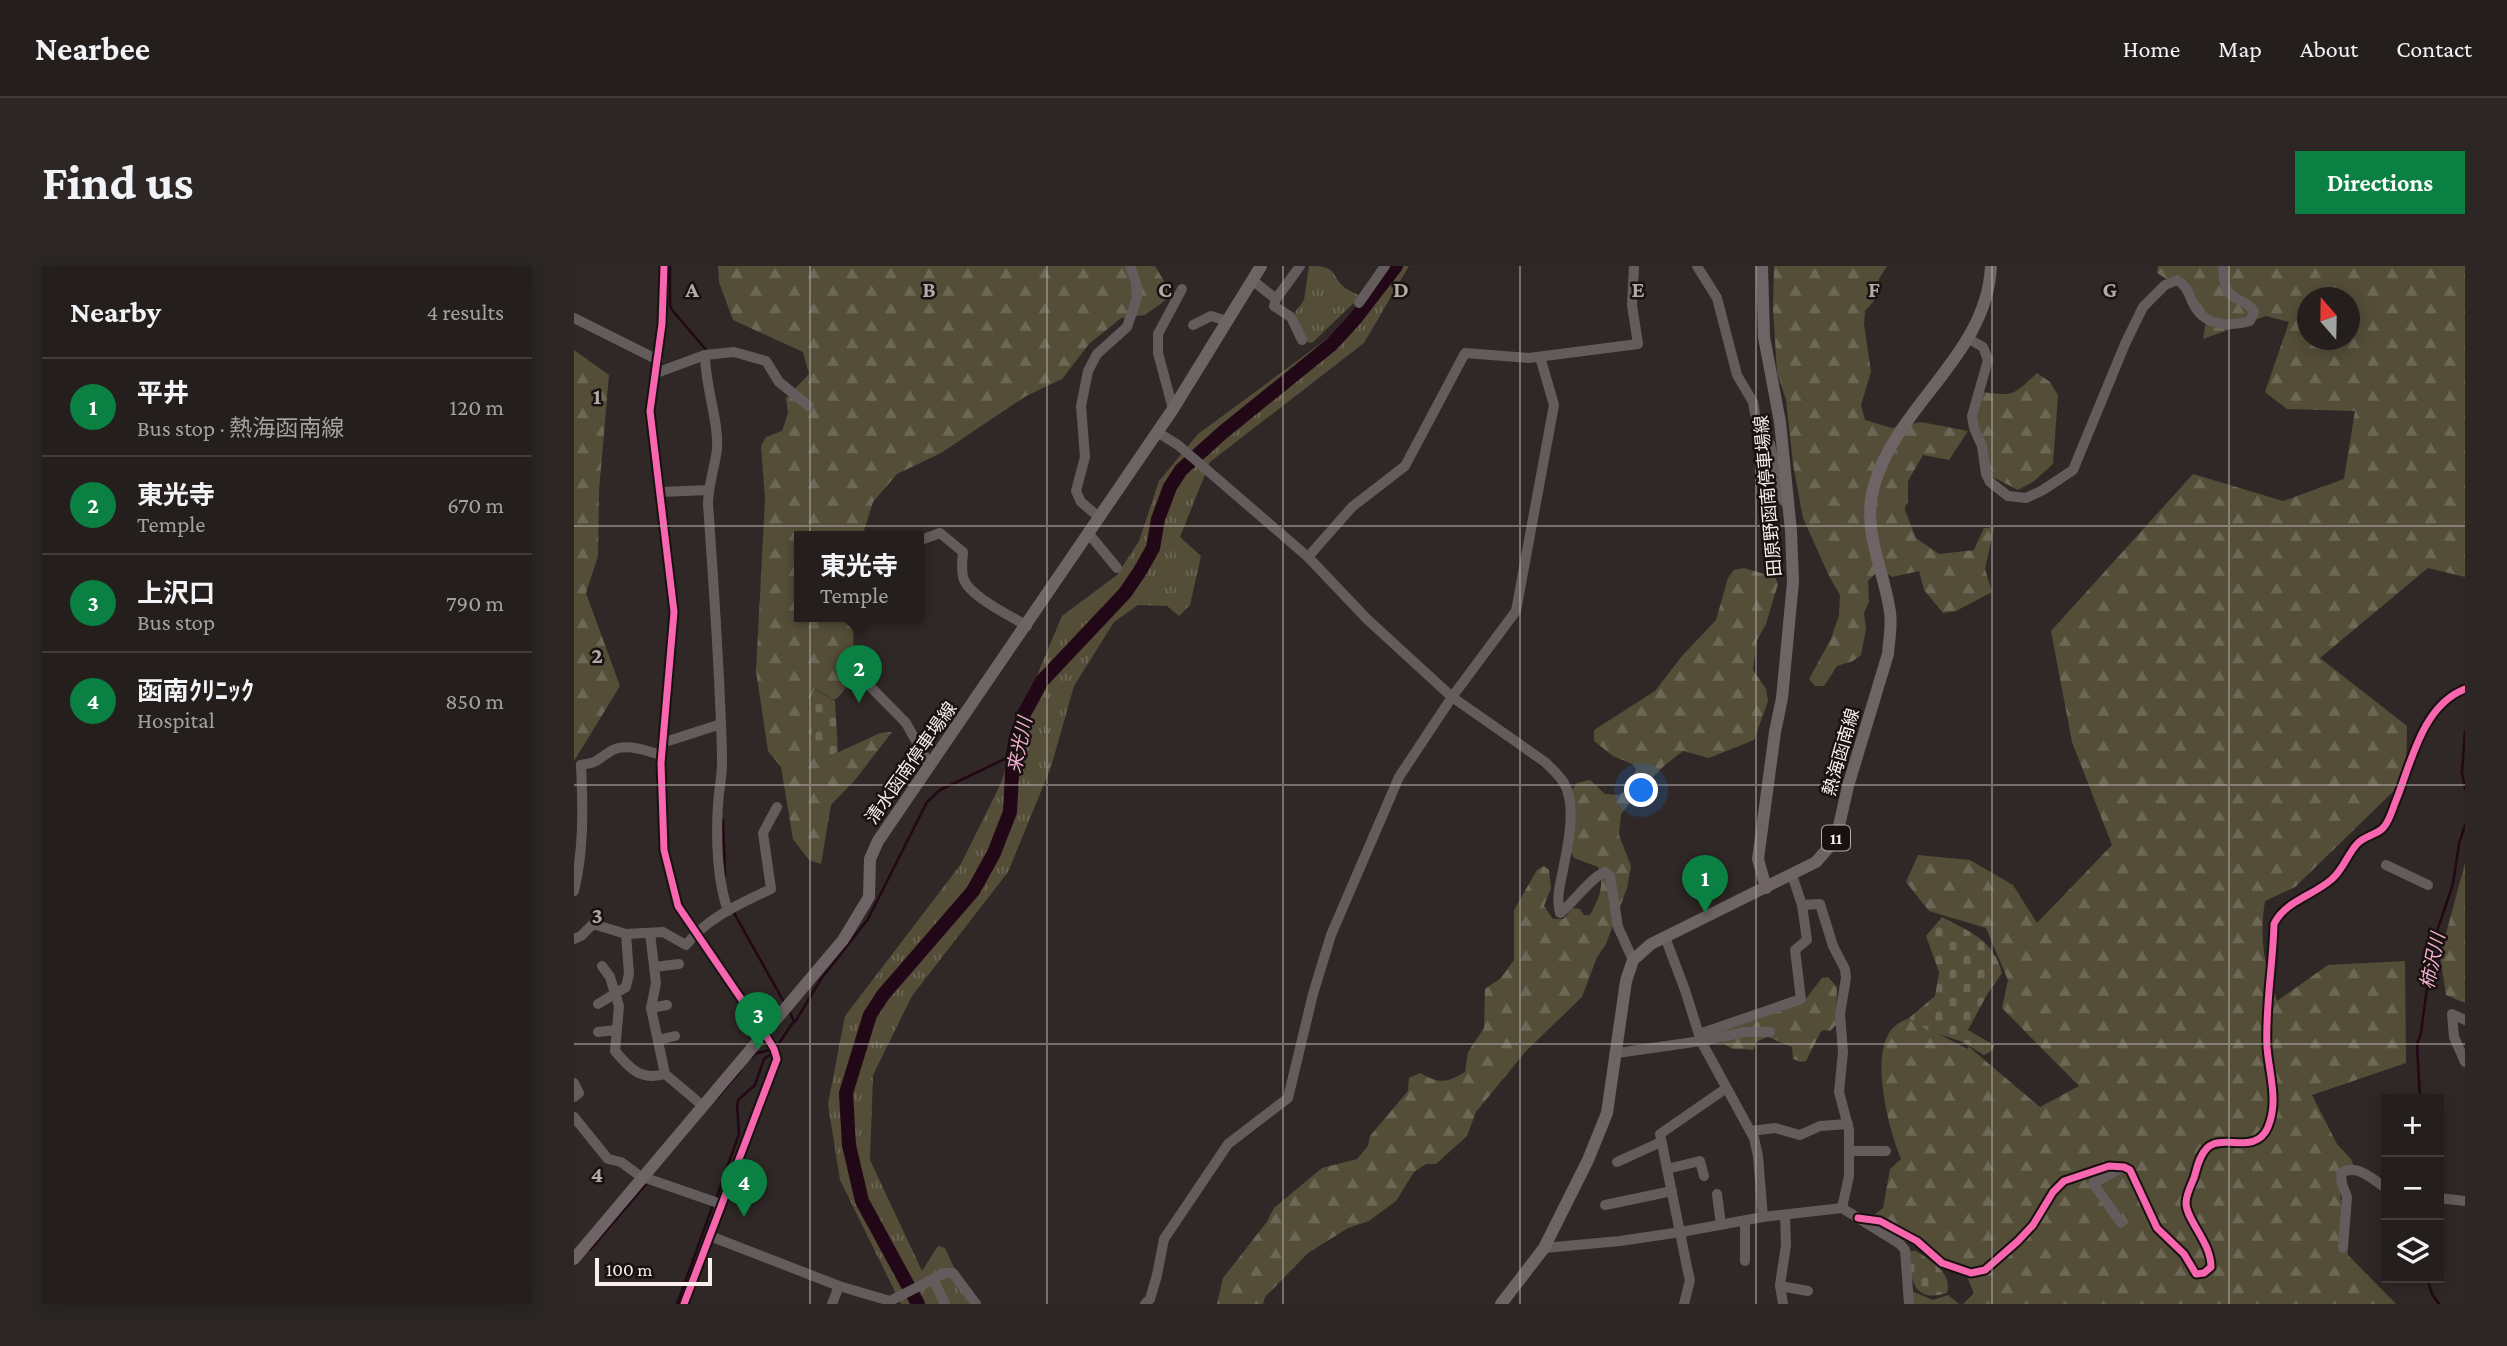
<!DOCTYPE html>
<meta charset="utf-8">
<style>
:root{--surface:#241e1c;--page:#2c2725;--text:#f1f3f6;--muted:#a3a2a3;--line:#413c3b;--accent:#0b8043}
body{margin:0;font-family:"Crimson Pro","Noto Sans JP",serif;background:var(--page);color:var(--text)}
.controls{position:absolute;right:21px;bottom:21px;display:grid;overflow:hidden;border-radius:0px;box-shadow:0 4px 18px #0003}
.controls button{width:63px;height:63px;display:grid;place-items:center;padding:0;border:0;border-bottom:2px solid var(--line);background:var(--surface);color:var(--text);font:35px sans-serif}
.compass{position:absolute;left:1723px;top:21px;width:63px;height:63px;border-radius:50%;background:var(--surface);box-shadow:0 4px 18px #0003;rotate:340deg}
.scale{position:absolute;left:21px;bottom:18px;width:117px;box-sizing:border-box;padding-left:7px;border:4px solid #f9eeeb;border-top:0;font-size:19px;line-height:24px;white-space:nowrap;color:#f9eeeb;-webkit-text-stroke:5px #18110f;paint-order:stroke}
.you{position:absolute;left:1068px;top:525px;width:24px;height:24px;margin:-18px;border:5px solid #fff;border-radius:50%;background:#1a73e8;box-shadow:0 0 0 10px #1a73e833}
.badge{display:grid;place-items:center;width:46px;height:46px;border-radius:50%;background:var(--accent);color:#fff;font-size:23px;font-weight:700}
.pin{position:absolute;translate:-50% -58px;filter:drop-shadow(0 2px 4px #0008)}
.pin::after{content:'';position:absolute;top:37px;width:24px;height:21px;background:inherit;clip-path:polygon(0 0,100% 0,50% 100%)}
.popup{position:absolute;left:220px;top:265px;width:130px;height:91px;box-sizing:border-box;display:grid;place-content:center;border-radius:0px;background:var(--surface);filter:drop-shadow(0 2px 5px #0005);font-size:23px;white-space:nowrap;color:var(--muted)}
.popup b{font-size:26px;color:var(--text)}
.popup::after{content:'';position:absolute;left:50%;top:100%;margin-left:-14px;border:14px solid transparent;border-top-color:var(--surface)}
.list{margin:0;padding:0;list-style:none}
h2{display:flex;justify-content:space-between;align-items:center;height:91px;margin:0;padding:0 28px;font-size:30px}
h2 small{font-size:23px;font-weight:400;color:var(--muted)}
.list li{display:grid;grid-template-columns:46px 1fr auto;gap:21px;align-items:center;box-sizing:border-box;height:98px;padding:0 28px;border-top:2px solid var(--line)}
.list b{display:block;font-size:26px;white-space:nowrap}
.list p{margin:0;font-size:23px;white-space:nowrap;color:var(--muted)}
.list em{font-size:23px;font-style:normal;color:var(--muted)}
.icon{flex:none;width:38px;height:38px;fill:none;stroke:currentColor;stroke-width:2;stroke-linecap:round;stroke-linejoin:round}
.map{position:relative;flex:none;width:1891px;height:1038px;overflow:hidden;border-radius:0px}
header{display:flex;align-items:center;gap:42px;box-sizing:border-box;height:98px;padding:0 35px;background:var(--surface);border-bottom:2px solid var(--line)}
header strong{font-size:33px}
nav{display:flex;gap:38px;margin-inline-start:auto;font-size:24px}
.intro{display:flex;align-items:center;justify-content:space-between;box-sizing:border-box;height:168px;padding:0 42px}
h1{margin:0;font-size:49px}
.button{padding:18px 32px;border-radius:0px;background:var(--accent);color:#fff;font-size:24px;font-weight:700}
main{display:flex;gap:42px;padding:0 42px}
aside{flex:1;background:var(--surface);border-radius:0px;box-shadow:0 4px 18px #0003}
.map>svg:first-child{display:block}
.grass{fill:url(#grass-tufts)}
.forest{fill:url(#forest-firs);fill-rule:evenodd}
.cemetery{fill:url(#cemetery-stones)}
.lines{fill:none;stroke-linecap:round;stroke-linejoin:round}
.stream{stroke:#220717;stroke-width:2.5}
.river{stroke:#220717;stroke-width:14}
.minor{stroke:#645c5c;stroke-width:10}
.major{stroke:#6f6465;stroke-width:12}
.cycleway-casing{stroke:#18110f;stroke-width:11}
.cycleway{stroke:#f766af;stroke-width:7}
.grid{fill:none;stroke:#b3a9a6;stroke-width:2;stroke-opacity:0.55}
.labels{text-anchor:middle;stroke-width:5;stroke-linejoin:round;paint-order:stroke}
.shield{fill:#18110f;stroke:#b6aca9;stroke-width:2}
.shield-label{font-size:16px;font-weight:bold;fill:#f9eeeb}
.street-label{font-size:18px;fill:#f9eeeb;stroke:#18110f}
.water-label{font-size:19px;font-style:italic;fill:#f2afd2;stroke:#18110f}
.grid-label{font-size:23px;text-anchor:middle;font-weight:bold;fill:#b3a9a6;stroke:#18110f;stroke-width:5;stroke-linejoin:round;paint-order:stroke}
</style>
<header>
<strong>Nearbee</strong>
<nav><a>Home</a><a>Map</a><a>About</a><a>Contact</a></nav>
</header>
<div class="intro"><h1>Find us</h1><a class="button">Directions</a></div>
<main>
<aside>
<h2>Nearby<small>4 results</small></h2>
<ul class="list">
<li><span class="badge">1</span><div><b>平井</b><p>Bus stop · 熱海函南線</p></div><em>120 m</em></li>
<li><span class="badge">2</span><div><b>東光寺</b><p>Temple</p></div><em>670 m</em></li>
<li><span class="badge">3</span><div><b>上沢口</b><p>Bus stop</p></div><em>790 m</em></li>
<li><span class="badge">4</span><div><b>函南ｸﾘﾆｯｸ</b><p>Hospital</p></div><em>850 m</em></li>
</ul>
</aside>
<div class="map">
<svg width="1891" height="1038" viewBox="0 0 1891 1038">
<defs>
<pattern id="grass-tufts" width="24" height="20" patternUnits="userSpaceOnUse" patternTransform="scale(1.75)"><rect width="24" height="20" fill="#544d38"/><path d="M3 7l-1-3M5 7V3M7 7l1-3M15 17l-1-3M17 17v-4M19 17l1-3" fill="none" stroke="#6d6755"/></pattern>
<pattern id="forest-firs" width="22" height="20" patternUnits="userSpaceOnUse" patternTransform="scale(1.75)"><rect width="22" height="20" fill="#544d38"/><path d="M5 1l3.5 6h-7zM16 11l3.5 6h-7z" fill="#6d6755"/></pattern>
<pattern id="cemetery-stones" width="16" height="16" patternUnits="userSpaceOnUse" patternTransform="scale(1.75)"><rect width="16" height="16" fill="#544d38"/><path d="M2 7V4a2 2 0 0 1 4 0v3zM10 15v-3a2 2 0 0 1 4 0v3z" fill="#6d6755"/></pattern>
</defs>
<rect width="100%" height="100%" fill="#302826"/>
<g class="grass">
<path d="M735,0C765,0 755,8 771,22C776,25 782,28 787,30L738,77L733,76C730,65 723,57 721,46L730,34Z"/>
<path d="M813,0H835L790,77L636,196L606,271L627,290L616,339L605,350L593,340L564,339L540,356L500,420L477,501L434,606L338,730L299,809L296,894L348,1005L364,980L371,982L397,1038H327L266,914L254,838L271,750L387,598L427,517L466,402L488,350L543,309L565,275L585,215L624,168L769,61Z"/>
<path d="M1335,1024L1359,1034L1374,1029L1385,1038H1334Z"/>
</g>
<g class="forest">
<path d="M144,0H581L593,20V33L571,49L547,52L515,78L488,113L452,130L367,187L323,208L299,236L288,271H226V351H279C279,375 284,420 260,434L241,423L234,439L244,492H252L306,467L318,466L281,514L257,539L247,598L235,594L219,573L207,501L194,485L182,405L191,233L187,180L192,171L208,165L214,147L212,132L235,108L229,86L159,54L145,16Z"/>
<path d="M1200,0H1313L1305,13V29L1291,45L1290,58L1297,106L1287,139L1291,154L1318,162L1347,156L1394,165L1375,194L1349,189L1334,215V236L1331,240V244L1342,272L1365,288L1400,284L1410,262L1420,261L1411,303L1418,326L1382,345L1369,347L1350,324L1345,305L1318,311L1312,307L1299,282L1301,308L1294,315L1295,336L1290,347L1292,363L1287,389L1279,395L1263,400L1250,420H1241L1235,413L1257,373L1265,349L1266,329L1255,310L1229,252L1219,198L1212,134L1203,106L1199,43Z"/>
<path d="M1584,0H1891V311L1854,302L1746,392L1833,460L1832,513L1721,621L1691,635C1685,674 1690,698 1703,735L1754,699L1831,695L1832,797L1738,829L1763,878L1777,893L1780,901L1764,912L1774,989L1822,1038H1389L1400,1027L1391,1006L1300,949L1309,942L1316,903L1327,893C1315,864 1298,798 1314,769C1318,760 1326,756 1335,752L1393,783L1395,781L1466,841L1505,820L1428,742L1434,714L1412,662L1355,645L1332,616L1344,589L1396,594L1439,619L1463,657L1538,579L1498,476L1477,365L1619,208L1709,235L1770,213L1781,145L1713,143L1691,126L1715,56L1692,50L1629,73L1632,55L1608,23L1583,7ZM1734,32H1776V74H1734Z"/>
<path d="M0,84L35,109L25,225L24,290L12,327L46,420L0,495Z"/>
<path d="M1463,107L1476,116L1484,129L1479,198L1459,216L1444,224L1417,210L1401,146L1410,126C1441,131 1440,128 1463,107Z"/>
<path d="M1170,302L1201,311L1204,318L1192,358L1183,374L1179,404L1192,423L1194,435L1180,474L1135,492L1109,485L1091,499L1067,523L1047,548L1045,569L1057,600L1053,622L1032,678L1023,691L1008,731L952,785L902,846L893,870L862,898H852L840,906L822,935L795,955L774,962L734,987L691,1031L689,1038H643L649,1012L692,957L700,942L748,902L783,893L794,880L796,870L834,825L835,812L846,807C865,818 873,817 891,806L894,786L910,762L911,723L927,712L940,694V644L963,604L970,600L975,604L977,622L970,640L979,653H989L999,642L1006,643L1010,649H1016C1025,632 1031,620 1024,601L1000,592L997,586L998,524L1003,517L1016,514L1031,528L1045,529L1055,521L1062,503L1058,498L1039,490L1020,475V464L1081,425L1108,390L1142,354L1154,312L1160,304Z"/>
<path d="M1891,597V737L1872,729L1866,690Z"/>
<path d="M1254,711L1263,721L1262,759L1256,765L1249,764L1246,767L1232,795L1227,796L1219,793L1218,781L1194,771L1184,775L1179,784C1169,782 1157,786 1150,777L1137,776L1136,768L1190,751L1194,747L1231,734L1248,712Z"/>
</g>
<g class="cemetery">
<path d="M240,423L261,435L264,486L252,492L242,493L234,439Z"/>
<path d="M1368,651C1396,666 1420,674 1428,707L1414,727L1394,764L1420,779L1419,784L1410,789L1389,776L1353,764L1335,752L1361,730L1365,706L1352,670Z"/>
<path d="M1334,985H1342C1356,994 1379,1007 1373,1027C1337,1038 1337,1011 1334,985Z"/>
</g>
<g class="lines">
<g class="stream">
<path d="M96,0V39L98,44L133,85"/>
<path d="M1891,465L1888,506L1891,523"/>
<path d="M149,554L151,610"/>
<path d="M160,647L210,736"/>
<path d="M221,756L247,713L294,653L353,536L366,524L439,489"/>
<path d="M203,780L220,755L215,745"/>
<path d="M178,791L182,787L197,784"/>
<path d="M144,831L167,804"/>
<path d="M1846,833L1843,778L1847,767L1859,677L1879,618L1885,578L1891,559"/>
<path d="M142,933L165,868L163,838L165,833L181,819L190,793L199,787"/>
<path d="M16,984L73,917"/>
<path d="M1853,1012L1858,1028L1865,1038"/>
<path d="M103,1038L139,939"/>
</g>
<path class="river" d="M344,1038L288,935L275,879L272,827L296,749L309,729L399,625L420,587L436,546L439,489L442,471L450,448L468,415L551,327L566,305L579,282L584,253L596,221L607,204L648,167L758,78L781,53L822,0"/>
<g class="minor">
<path d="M90,0L88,58L76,145L100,346L87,497L90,584L104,640L191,768L200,783L203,793L110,1038"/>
<path d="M1123,0L1143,32L1163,109L1179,136L1181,148L1196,178L1209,234L1212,237"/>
<path d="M678,14L702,33L726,0"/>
<path d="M702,33L700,40L717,51L728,74"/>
<path d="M785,37L811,0"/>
<path d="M0,52L84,94"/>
<path d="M619,59L637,50L653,55"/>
<path d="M1395,73L1409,81L1414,94L1398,150L1400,162L1408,180L1412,208L1416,216L1434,230L1452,232L1469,224L1499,204L1551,78L1569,41L1591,19L1603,14C1615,21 1615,31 1621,41C1633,61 1657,60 1676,55L1680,46C1674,34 1659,35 1653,24C1649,17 1650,7 1649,0"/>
<path d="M131,89C131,120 145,155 143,183C141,201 134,219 134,238C140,322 146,406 148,490C149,506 145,522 144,538C142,572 143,613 154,645"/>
<path d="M82,107L131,89L160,86L192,95L205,116L235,140"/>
<path d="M599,143L584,87V68L608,23"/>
<path d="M583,166L604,179L734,291L793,353L878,431L971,496C978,503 985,509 990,517C1003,540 994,579 989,604C986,619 982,632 986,647C999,637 1017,611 1031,606L1036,610L1044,661L1059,694"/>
<path d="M87,226L134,224"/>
<path d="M526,252L507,236L502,225L511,191L507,140L514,105L523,88L553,61L563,32L562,16L556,0"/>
<path d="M515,268L543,302"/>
<path d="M344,275L366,267L389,286C388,295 387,306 390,314C397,331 437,350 453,360"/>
<path d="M734,291L778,241L831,200L891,87L955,92L1064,78L1058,39L1060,0"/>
<path d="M282,406L332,457L356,500"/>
<path d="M88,477L147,458"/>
<path d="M1812,599L1854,619"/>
<path d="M0,625C10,585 9,540 7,499C26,496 22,494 37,485C50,476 73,485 87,489"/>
<path d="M1228,639L1246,638L1259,680L1271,703L1272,712L1266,748L1269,786L1265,826L1275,864V910L1268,942"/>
<path d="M76,667L82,717L77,742L91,808"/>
<path d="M52,668L89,666L112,679C133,652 167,637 197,623L189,567L203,541"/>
<path d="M1091,671L1111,724L1127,775L1171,766H1196"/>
<path d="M0,673L7,670L19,658L52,668L55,708L52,721L24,738"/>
<path d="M28,700L36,711L45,740L41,785C56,803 67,815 91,808L129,840"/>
<path d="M80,701L105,698"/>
<path d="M77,742L93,739"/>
<path d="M1891,754L1878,748L1880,771L1891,796"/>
<path d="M24,766L42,764"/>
<path d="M1125,768L1227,733L1221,684L1233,674L1228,639L1218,609"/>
<path d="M84,774L101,770"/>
<path d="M1043,787L1127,775L1180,872L1184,890L1189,951"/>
<path d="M0,817L5,827L0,831"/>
<path d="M0,851L34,893L47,896L66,910L147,938"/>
<path d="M1177,865L1201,862L1226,869L1246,860L1274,858"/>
<path d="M1275,885H1312"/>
<path d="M1043,896L1087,876"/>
<path d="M1093,903L1126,895L1130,910"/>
<path d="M1143,928L1147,959"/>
<path d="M1865,932L1891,935"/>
<path d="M1031,939L1098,925"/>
<path d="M1284,952L1306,955L1343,975L1368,997L1397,1007L1411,1004L1444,975L1459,959L1479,926L1490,915L1535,900L1550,901L1556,904L1583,962L1610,988L1622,1008L1630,1007L1637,1001C1637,976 1612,954 1612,937C1612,929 1617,919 1620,912C1623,902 1625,890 1633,882C1648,867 1682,890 1694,861C1705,835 1695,808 1693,781C1691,741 1699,699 1700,658C1711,635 1739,630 1758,613C1769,604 1773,589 1783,578C1790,570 1802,569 1809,562C1815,556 1818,545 1821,537C1837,499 1847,440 1891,423"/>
<path d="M1171,955V995"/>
<path d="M1547,957L1519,917L1547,902"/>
<path d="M136,970L265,1020L316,1035L371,1007H379L402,1038"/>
<path d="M970,982L1046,975L1107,966L1189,951L1268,942L1326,978L1331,984L1335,1038"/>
<path d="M1769,982L1773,931L1768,918L1767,907C1783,897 1798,913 1812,922"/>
<path d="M359,1013L371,1038"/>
<path d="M1206,1020L1234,1025"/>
<path d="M258,1038L265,1020"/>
<path d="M571,1038L576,1033L583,1009L590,973L654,878L714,832L739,728L757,669L825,511L878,431L942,345L980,139L966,91"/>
<path d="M1110,1038L1116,1014L1114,1006L1086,868L1151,823"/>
<path d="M1209,1038L1206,1019L1212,979L1211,949"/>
</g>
<g class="major">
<path d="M1188,0L1190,71L1206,156L1217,265L1219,316L1208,432L1201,466L1184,593L1192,622"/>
<path d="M0,993L269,674L295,631L296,593L304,575L599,143L687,0"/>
<path d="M927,1038L970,982L1014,894L1033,847L1052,715L1059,694L1077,678L1242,596L1262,573L1274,520L1314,388C1315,374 1318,360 1316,346C1310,303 1287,264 1300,220C1323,138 1413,89 1417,0"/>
</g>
<defs>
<g id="cycleway">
<path d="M90,0L88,58L76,145L100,346L87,497L90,584L104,640L191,768L200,783L203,793L110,1038"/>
<path d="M1284,952L1306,955L1343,975L1368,997L1397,1007L1411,1004L1444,975L1459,959L1479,926L1490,915L1535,900L1550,901L1556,904L1583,962L1610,988L1622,1008L1630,1007L1637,1001C1637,976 1612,954 1612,937C1612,929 1617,919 1620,912C1623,902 1625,890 1633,882C1648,867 1682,890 1694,861C1705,835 1695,808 1693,781C1691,741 1699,699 1700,658C1711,635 1739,630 1758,613C1769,604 1773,589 1783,578C1790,570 1802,569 1809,562C1815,556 1818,545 1821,537C1837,499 1847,440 1891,423"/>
</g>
</defs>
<use href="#cycleway" class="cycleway-casing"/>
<use href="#cycleway" class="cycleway"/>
</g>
<path class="grid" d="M236,0V1038M473,0V1038M709,0V1038M946,0V1038M1182,0V1038M1418,0V1038M1655,0V1038M0,260H1891M0,519H1891M0,778H1891"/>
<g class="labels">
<rect class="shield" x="1248" y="559.5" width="28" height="25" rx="5"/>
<g class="shield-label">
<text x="1262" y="578">11</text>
</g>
<g class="street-label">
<text transform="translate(1194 230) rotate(-95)" y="6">田原野函南停車場線</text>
<text transform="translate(1267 486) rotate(-74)" y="6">熱海函南線</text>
<text transform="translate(337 497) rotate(-55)" y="6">清水函南停車場線</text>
</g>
<g class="water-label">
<text transform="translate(445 479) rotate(-78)" y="7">来光川</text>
<text transform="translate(1858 695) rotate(-78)" y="7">柿沢川</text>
</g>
</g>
<g class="grid-label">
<text x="118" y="31">A</text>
<text x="355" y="31">B</text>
<text x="591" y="31">C</text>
<text x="827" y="31">D</text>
<text x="1064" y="31">E</text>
<text x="1300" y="31">F</text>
<text x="1536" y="31">G</text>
<text x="23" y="138">1</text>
<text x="23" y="397">2</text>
<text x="23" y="657">3</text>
<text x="23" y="916">4</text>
</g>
</svg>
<div class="controls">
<button>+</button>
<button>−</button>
<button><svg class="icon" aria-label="layers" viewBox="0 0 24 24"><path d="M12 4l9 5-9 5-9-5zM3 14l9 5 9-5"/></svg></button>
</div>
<svg class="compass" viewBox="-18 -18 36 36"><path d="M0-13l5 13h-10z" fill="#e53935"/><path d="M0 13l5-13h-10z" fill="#a3a2a3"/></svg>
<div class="scale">100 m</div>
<div class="you"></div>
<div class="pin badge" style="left:1131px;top:647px">1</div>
<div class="pin badge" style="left:285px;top:437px">2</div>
<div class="popup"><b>東光寺</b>Temple</div>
<div class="pin badge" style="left:184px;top:784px">3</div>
<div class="pin badge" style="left:170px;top:951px">4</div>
</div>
</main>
